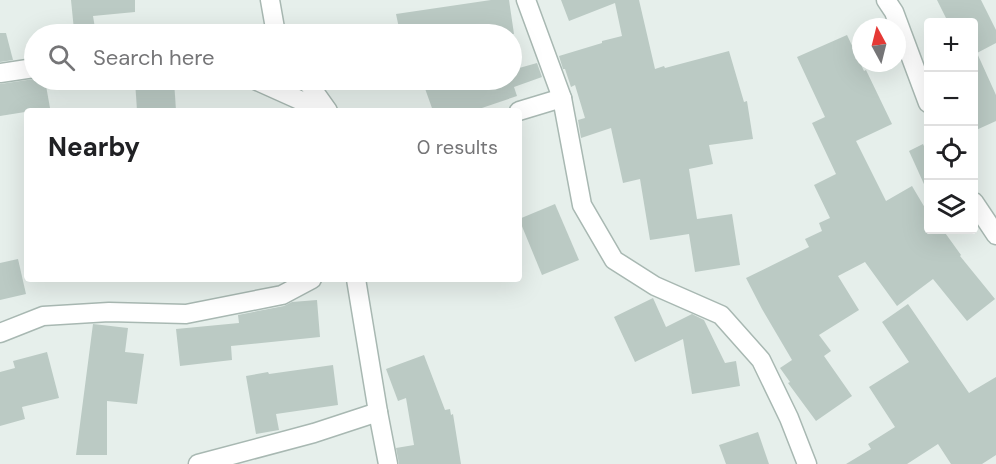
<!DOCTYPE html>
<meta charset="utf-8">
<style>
:root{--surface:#fff;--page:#f2f2f2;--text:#202124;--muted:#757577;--line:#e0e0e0}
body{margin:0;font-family:"DM Sans",sans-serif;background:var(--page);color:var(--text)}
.controls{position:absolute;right:18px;top:18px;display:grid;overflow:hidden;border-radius:6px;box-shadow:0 6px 24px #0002}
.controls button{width:54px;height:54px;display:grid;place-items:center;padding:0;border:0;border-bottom:2px solid var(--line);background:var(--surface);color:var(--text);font:30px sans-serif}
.compass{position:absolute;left:852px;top:18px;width:54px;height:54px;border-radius:50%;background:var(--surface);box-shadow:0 6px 24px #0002;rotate:353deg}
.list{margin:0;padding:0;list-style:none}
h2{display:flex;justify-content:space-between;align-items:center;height:78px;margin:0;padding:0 24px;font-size:26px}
h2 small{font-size:20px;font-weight:400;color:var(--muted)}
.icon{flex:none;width:33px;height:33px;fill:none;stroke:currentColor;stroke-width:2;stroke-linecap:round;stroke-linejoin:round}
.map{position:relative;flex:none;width:996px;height:464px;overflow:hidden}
.search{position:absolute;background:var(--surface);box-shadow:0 6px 24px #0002;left:24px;top:24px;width:498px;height:66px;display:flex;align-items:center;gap:15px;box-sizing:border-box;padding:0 21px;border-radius:33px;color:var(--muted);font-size:22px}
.panel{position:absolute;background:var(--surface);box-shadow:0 6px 24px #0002;left:24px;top:108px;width:498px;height:174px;border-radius:6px}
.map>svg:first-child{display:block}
.building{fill:#bbcac4}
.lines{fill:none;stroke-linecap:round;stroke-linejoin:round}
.street-casing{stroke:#a8b8b2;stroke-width:21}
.street{stroke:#fff;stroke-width:18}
</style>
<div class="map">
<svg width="996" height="464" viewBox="0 0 996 464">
<rect width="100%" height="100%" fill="#e6efeb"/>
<g class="building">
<path d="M71,0H135V12L93,16L95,28L74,30Z"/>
<path d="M491,0H509L514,34H422V29L400,33L396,14Z"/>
<path d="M561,0H639L655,69L664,66L665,68L729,51L744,102L747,101L753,139L709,145L713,164L689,169L697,219L732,214L740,265L695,272L689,234L650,240L640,179L623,183L611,128L581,138L578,120L585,118L575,85L571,87L565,69H563L559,56L602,43V41L622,36L615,3L569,21Z"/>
<path d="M937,0H981L996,30V43L977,53L996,95V121L974,131V22H948Z"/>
<path d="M0,33H6L13,60L0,62Z"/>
<path d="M847,35L864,71L866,70L892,124L856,141L886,201L912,186L928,213V230H943L961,255L960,256L995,299L967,321L933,279L897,306L865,262L838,276L859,310L819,335L831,351L824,356L852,396L816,421L788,383L790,382L780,368L792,360L762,309L746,278L809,247L805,239L822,231L819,223L830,218L814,185L836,174L812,123L825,117L797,57Z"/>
<path d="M537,63L542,77L514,87L517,96L473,111H433L422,80H473L474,82L482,80H512V70Z"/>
<path d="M34,79L45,80L50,108L0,116V84Z"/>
<path d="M135,80H174L176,111H137Z"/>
<path d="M923,144L928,155V193L909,151Z"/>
<path d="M555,204L579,260L542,275L519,219Z"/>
<path d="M18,259L26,294L0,300V263Z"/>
<path d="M653,298L666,327L692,314L704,320L725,363L736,361L740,386L692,394L683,339L635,362L614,317Z"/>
<path d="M317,300L320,337L231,346L232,360L180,366L176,329L239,323L238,315L284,306L292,302Z"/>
<path d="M908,304L969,393L996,377V455L982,464H951L938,444L907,464H846L871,449L868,444L895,427L869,387L909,362L882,322Z"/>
<path d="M93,324L128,328L125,352L144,354L137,404L107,401V455H76Z"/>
<path d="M47,352L59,398L22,407L25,419L0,426V372L15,368L13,361Z"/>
<path d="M424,355L445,410L450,409L451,415L453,414L461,464H399L396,448L414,445L406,398L398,401L386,369Z"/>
<path d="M333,365L338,405L276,414L279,430L256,434L246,376L268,372L269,374Z"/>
<path d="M758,432L769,464H726L719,445Z"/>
</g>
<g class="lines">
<defs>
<g id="street">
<path d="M270,0L276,34"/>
<path d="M526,0L562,98L582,205L614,260L655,286L721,315L761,360L789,418L807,464"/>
<path d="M886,0L894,12L928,103"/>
<path d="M0,73L34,68"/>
<path d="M255,80L324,111"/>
<path d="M306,80L328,111"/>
<path d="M519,111L562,98"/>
<path d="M974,202L996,235"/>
<path d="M356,279L378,412L388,464"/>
<path d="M0,333L43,316L109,312L186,314L282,295L312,279"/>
<path d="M198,464L314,433L378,412"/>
</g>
</defs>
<use href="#street" class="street-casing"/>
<use href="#street" class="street"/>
</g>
</svg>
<div class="controls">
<button>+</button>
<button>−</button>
<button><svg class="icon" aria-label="locate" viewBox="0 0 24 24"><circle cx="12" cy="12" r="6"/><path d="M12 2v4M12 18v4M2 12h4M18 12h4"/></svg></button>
<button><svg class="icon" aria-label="layers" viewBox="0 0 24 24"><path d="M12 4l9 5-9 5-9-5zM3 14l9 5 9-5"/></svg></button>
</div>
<svg class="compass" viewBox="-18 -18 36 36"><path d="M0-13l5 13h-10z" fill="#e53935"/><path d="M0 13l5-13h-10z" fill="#757577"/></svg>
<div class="search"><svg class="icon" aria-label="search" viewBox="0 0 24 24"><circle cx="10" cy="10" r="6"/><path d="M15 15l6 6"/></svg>Search here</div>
<section class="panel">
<h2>Nearby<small>0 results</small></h2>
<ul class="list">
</ul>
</section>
</div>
